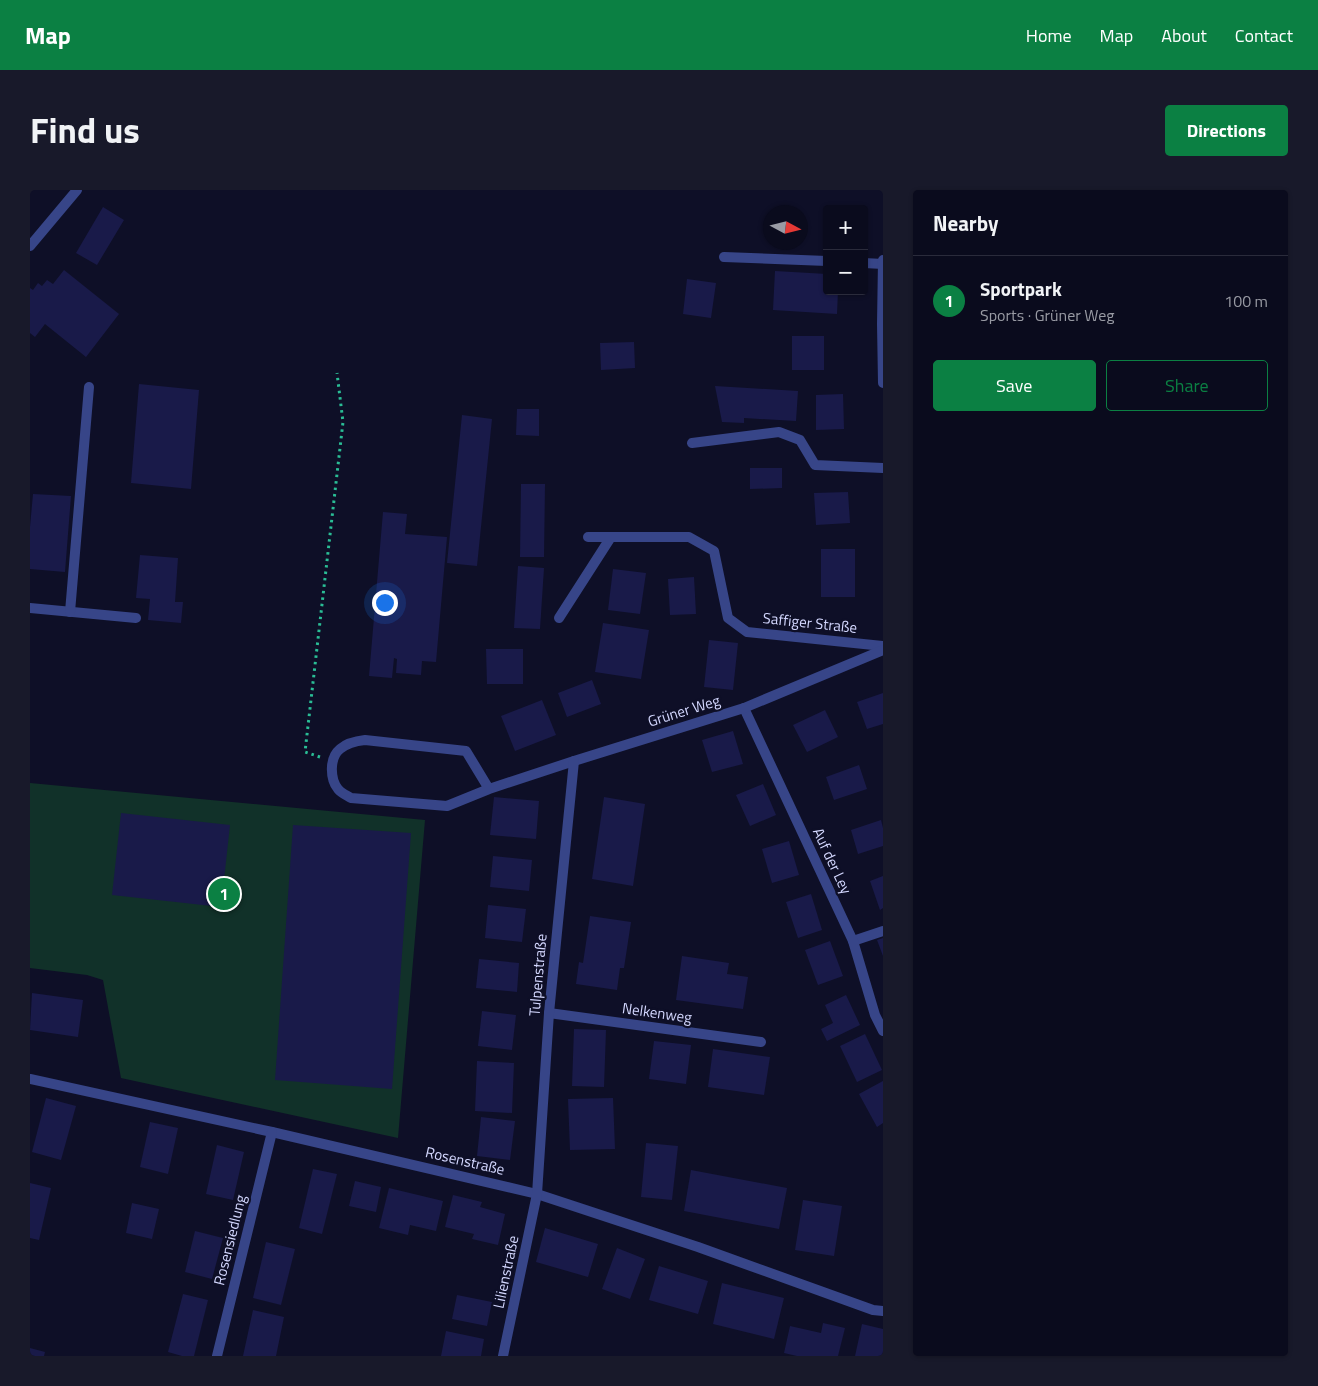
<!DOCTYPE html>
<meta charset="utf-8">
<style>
:root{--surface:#0a0b1d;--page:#18192a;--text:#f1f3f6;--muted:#999ba4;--line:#2a2b3b;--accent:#0b8043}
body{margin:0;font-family:"Titillium Web",sans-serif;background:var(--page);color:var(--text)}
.controls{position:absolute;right:15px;top:15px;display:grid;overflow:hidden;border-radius:5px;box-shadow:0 1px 4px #0004}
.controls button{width:45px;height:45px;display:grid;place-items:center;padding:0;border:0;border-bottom:1px solid var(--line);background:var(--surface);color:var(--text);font:25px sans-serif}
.compass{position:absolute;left:733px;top:15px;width:45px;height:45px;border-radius:50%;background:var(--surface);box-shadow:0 1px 4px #0004;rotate:97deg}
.you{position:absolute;left:354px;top:412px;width:18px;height:18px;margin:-12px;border:4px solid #fff;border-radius:50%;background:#1a73e8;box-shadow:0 0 0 8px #1a73e833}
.badge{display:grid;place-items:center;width:32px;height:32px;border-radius:50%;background:var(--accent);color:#fff;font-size:16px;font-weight:700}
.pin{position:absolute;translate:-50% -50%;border:2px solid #fff;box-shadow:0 1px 5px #0006}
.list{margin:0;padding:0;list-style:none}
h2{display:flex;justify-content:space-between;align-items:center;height:65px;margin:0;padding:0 20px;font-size:21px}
h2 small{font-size:16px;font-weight:400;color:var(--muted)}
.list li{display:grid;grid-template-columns:32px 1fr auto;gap:15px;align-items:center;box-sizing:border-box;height:90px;padding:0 20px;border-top:1px solid var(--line)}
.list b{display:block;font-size:19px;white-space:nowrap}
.list p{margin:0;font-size:16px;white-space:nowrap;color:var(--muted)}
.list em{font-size:16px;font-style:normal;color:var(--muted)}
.actions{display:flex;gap:10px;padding:15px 20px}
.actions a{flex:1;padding:11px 0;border:1px solid var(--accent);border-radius:5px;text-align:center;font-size:18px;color:var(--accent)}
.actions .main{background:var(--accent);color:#fff}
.map{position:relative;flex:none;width:853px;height:1166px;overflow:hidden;border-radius:5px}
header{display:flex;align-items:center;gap:30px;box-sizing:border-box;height:70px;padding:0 25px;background:var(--accent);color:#fff}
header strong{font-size:24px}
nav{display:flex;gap:28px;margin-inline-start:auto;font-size:18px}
.intro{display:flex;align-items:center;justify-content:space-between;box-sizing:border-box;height:120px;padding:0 30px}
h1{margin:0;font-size:35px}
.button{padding:12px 22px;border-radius:5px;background:var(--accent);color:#fff;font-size:18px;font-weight:700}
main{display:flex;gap:30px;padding:0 30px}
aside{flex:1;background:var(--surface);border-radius:5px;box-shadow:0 1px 4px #0004}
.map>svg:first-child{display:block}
.grass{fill:#113129}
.building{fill:#191a49}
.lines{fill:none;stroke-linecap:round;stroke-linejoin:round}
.path{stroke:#2abd95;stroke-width:3;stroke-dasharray:2.5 4;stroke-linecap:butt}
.lane{stroke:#374588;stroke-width:10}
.street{stroke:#374588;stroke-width:10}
.labels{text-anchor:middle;stroke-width:4.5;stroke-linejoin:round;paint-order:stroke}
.street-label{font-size:15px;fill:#d4d8ff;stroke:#0e0f27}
</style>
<header>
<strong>Map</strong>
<nav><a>Home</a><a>Map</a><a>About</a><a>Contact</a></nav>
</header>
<div class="intro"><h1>Find us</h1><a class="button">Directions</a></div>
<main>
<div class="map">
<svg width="853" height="1166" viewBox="0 0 853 1166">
<rect width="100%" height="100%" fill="#0e0f27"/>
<path class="grass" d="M0,593L395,630L368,948L91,888L73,790L57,785L0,778Z"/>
<g class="building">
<path d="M73,17L94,30L67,75L46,63Z"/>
<path d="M34,80L89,124L56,167L15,134L5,147L0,143V98L3,100L8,93L12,96L17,90L23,94Z"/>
<path d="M745,81L797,84V101H808L807,124L743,120Z"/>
<path d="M657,89L686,93L681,128L653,124Z"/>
<rect x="762" y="146" width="32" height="34"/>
<path d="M604,152L605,178L571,180L570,153Z"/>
<path d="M109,194L169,200L161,299L101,293Z"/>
<path d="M685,196L768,201L766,231L714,228V233L692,232Z"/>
<path d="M813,204L814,239L786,240V205Z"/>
<path d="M487,219H509V246L486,245Z"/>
<path d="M432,225L462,229L447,376L417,373Z"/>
<path d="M720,278H752V298L720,299Z"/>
<path d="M491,294H515L514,367H490Z"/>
<path d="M818,302L820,333L786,335L784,303Z"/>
<path d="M3,304L41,306L35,382L0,379V337Z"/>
<path d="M353,322L377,324L375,344L417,347L406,472L392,471L391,485L366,483L367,469L364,468L362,488L339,486Z"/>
<rect x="791" y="359" width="34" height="48"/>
<path d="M110,365L148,368L145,412H153L151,433L118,430L120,409L106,408Z"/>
<path d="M488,376L514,378L510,439L484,438Z"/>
<path d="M583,379L616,383L610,424L578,420Z"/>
<path d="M664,387L666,424L640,425L638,389Z"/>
<path d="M573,433L619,440L611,489L565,482Z"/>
<path d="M679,450L708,453L703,500L674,497Z"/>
<path d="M456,459H493V494H457Z"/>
<path d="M562,490L571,514L537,527L528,503Z"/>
<path d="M853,503V534L837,539L827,512Z"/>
<path d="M512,510L526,545L485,561L471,526Z"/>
<path d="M795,520L808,547L777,562L763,535Z"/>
<path d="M703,541L713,574L682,582L672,550Z"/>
<path d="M829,575L837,599L804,610L796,587Z"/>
<path d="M733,594L746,625L720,636L706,605Z"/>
<path d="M464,607L509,611L506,649L460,645Z"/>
<path d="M574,607L615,614L603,696L562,689Z"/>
<path d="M91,623L200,635L191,717L82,705Z"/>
<path d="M851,630L853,638V656L828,664L821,640Z"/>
<path d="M263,635L381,643L362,899L245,890Z"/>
<path d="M759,651L769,685L742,693L732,659Z"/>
<path d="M463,666L502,670L499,701L460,697Z"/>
<path d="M853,686V718L850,720L840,691Z"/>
<path d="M781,704L792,740L768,748L756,712Z"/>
<path d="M458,715L496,719L492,752L455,748Z"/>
<path d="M560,726L601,732L594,778H590L587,800L546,794L549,772L553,773Z"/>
<path d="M853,748V766L847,750Z"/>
<path d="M800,751L813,786L788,795L775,760Z"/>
<path d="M652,766L699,773L697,784L718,787L713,819L646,810Z"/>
<path d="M449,769L489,773L487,802L446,798Z"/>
<path d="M2,803L53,810L48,847L0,840Z"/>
<path d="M816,805L830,835L797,851L791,839L803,833L795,815Z"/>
<path d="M452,821L486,825L482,860L448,856Z"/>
<path d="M544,839L576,840L574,897L542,896Z"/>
<path d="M835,844L852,880L827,892L810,856Z"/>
<path d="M624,851L661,855L656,894L619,889Z"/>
<path d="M683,859L740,867L734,905L678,897Z"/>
<path d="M447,871L484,873L482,923L445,921Z"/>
<path d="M853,891V933L847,937L829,904Z"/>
<path d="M16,908L46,916L31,970L2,962Z"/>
<path d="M583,908L585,959L540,960L538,909Z"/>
<path d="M451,927L485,931L480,970L447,966Z"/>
<path d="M120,932L148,938L138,984L110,977Z"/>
<path d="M616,953L648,956L642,1010L611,1007Z"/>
<path d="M187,955L214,962L203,1010L176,1004Z"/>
<path d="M283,979L307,984L292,1044L269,1038Z"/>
<path d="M661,980L757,998L749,1039L654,1021Z"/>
<path d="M325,991L351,997L346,1022L319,1016Z"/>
<path d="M0,993L21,998L9,1050L0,1048Z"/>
<path d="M359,998L413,1011L406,1041L380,1035L378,1045L349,1038Z"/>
<path d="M423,1005L452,1012L450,1017L475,1024L468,1055L442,1049L444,1044L415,1037Z"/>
<path d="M773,1010L812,1016L804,1066L765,1060Z"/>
<path d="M102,1013L129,1019L122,1049L96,1043Z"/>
<path d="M515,1038L568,1054L558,1087L506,1072Z"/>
<path d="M165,1041L193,1048L182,1089L155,1082Z"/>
<path d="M236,1052L265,1059L251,1115L223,1108Z"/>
<path d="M587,1058L615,1069L600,1109L572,1099Z"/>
<path d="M629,1076L678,1091L668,1124L619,1110Z"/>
<path d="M692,1093L754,1108L744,1149L683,1134Z"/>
<path d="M153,1104L178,1110L164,1166H152L138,1162Z"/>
<path d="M427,1105L462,1112L457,1136L422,1129Z"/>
<path d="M223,1120L254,1127L246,1166H213Z"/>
<path d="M793,1133L815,1138L808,1166H767L754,1163L760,1136L791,1143Z"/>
<path d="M832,1134L853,1139V1166H825Z"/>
<path d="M416,1141L454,1149L451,1166H411Z"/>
<path d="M0,1158L15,1162L14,1166H0Z"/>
</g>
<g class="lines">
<path class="path" d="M290,567L275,562L313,232L307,183"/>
<g class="lane">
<path d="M694,67L797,71"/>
<path d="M834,73L853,74"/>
<path d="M662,253L749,242L770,250L785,275L853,278"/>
<path d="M0,418L106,428"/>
<path d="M40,422L59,197"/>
<path d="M529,428L581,347"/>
<path d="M823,751L853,741"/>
</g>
<g class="street">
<path d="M0,56L47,0"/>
<path d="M853,70L852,134L853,193"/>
<path d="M558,347H659L684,361L698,428L717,442L853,456"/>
<path d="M714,518L823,751L845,825L853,841"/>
<path d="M459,599L436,561L335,550C326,551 317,553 310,559C299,568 300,589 308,599C311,603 316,605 321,608L417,616L459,599L544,571L714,518L853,460"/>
<path d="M519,823L731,852"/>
<path d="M0,889L242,942L507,1004L668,1057L843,1120L853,1121"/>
<path d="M187,1166L242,942"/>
<path d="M473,1166L507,1004L519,823L544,571"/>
</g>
</g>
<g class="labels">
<g class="street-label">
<text transform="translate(780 433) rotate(6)" y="5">Saffiger Straße</text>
<text transform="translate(654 521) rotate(-17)" y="5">Grüner Weg</text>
<text transform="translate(802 671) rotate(65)" y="5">Auf der Ley</text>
<text transform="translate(508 785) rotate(-85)" y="5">Tulpenstraße</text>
<text transform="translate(627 823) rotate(8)" y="5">Nelkenweg</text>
<text transform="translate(435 971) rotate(13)" y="5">Rosenstraße</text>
<text transform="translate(200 1050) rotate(-76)" y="5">Rosensiedlung</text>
<text transform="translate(476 1082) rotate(-78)" y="5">Lilienstraße</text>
</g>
</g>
</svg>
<div class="controls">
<button>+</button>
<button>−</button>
</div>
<svg class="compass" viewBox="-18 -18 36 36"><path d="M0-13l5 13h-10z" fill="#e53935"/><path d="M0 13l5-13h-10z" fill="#999ba4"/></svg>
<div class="you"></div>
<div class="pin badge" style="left:194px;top:704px">1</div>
</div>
<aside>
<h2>Nearby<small></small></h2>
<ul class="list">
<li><span class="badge">1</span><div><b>Sportpark</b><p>Sports · Grüner Weg</p></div><em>100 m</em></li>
</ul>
<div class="actions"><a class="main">Save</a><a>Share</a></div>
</aside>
</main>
